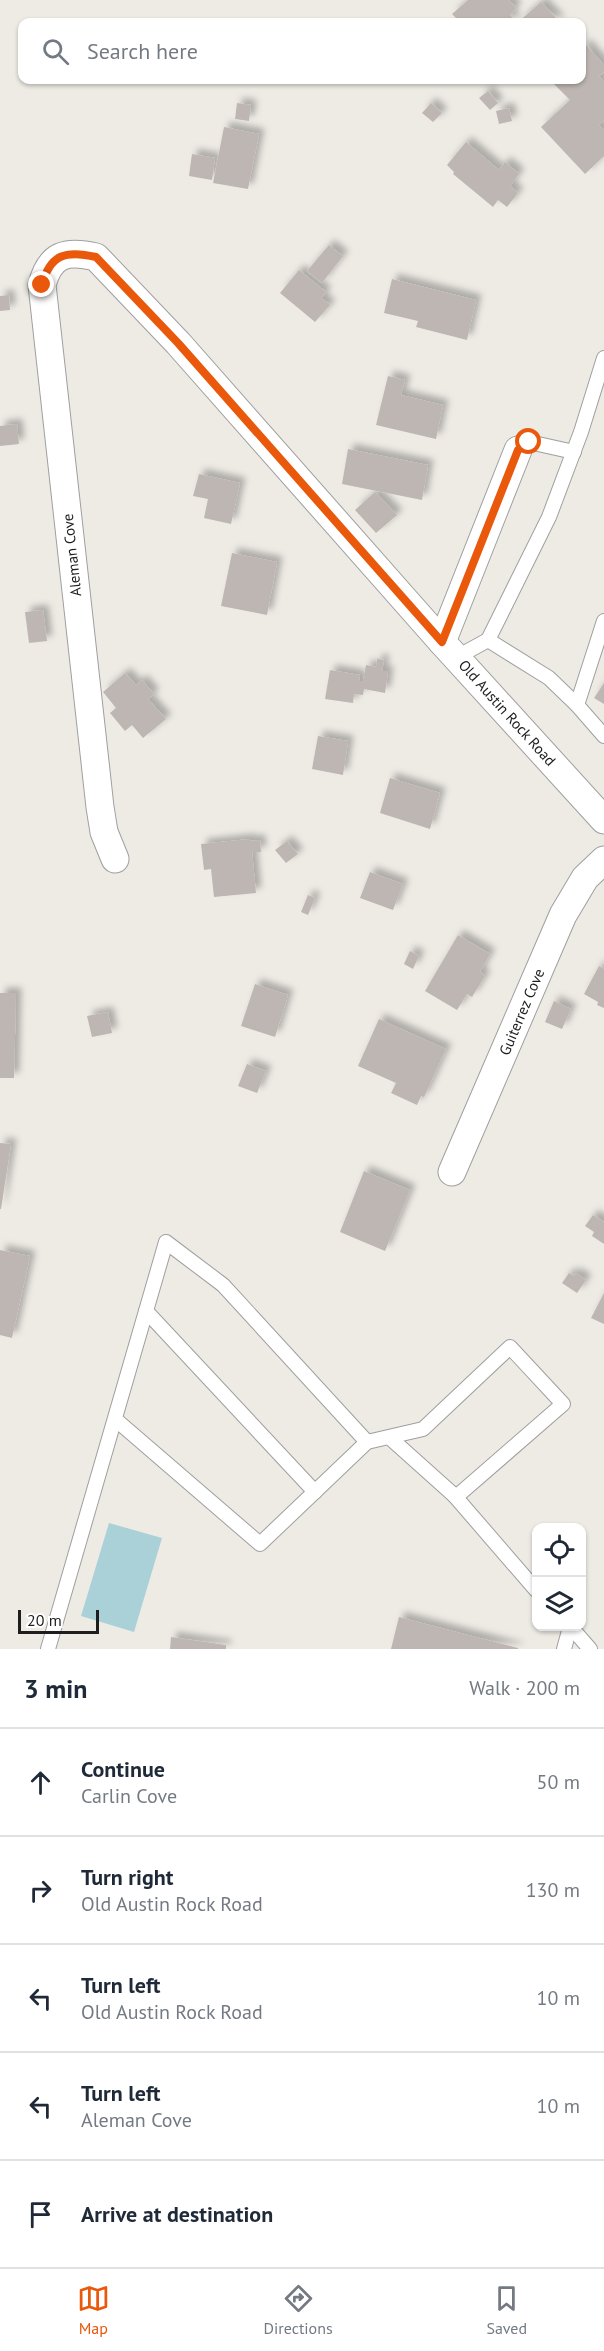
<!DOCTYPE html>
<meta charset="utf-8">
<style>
:root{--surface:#fff;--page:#f6f6f7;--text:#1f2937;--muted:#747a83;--line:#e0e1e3;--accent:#ea580c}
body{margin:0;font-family:"PT Sans",sans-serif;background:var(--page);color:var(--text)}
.controls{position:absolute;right:18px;bottom:18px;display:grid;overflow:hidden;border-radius:12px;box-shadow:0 2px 4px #0004}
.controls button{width:54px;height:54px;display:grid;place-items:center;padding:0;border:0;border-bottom:2px solid var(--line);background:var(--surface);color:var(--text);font:30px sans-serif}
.scale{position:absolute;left:18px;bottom:15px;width:81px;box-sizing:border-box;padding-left:6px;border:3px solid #1e1e1e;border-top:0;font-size:16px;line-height:21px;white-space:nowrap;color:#1e1e1e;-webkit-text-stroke:4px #fff;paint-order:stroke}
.stop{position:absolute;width:18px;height:18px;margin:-14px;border:4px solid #ea580c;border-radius:50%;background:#fff}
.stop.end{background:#ea580c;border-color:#fff;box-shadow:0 2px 6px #0008}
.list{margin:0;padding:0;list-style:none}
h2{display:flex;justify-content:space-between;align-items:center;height:78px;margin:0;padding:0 24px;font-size:26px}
h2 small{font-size:20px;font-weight:400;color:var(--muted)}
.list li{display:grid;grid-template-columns:39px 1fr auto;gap:18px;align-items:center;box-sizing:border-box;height:108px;padding:0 24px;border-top:2px solid var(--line)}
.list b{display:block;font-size:22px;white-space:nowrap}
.list p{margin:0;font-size:20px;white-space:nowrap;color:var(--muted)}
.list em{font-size:20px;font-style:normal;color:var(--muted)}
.icon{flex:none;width:33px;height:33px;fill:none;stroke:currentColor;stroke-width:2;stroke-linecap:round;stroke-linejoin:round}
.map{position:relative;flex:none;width:604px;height:1649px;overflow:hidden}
.search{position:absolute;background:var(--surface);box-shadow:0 2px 4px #0004;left:18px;right:18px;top:18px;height:66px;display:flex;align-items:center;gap:15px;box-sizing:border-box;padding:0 21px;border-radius:12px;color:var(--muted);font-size:22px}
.sheet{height:618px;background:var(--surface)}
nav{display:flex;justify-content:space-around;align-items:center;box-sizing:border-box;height:84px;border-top:2px solid var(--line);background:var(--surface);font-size:16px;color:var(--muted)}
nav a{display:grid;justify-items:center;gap:3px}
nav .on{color:var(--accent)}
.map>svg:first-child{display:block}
.water{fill:#aad1d8}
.building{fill:#beb6b2;filter:url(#shadow)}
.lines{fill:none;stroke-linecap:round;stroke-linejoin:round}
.service-casing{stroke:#9f9f9f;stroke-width:16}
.minor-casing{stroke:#9f9f9f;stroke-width:29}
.service{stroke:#fff;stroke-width:14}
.minor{stroke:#fff;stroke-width:27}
.route{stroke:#ea580c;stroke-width:8}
.labels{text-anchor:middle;stroke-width:4.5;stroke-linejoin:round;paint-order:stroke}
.street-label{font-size:15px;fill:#1e1e1e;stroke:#fff}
</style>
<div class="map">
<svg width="604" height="1649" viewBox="0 0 604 1649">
<defs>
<filter id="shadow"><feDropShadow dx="5.5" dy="-5.5" stdDeviation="3" flood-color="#0004"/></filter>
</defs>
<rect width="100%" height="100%" fill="#eeebe5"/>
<path class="water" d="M109,1523L162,1538L134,1632L81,1616Z"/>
<g class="building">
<path d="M468,0H509L516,8L510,15L517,22H460L452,14Z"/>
<path d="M541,2L560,22H518Z"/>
<path d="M585,44L604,65V72L599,76L604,81V120L599,125L604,130V156L585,174L541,127L570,100L550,80H582V47Z"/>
<path d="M488,91L498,103L490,110L479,98Z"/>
<path d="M237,103L251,105L249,121L235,119Z"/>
<path d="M431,103L442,113L433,122L422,113Z"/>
<path d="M509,108L512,121L499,124L496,111Z"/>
<path d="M224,127L259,134L248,189L213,183Z"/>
<path d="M466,142L499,170L505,162L519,174L510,186L518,193L507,207L498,200L493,207L453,174L454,172L447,165Z"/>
<path d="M192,154L215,158L212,180L189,176Z"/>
<path d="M329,245L343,256L322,283L307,271Z"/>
<path d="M299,270L326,292L321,298L330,305L315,322L280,293Z"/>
<path d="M392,279L476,300L467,340L416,327L418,321L384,313Z"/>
<path d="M9,295L10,310L0,311V296Z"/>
<path d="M388,376L405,380L401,395L443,405L436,439L376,425Z"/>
<path d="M17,424L19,444L0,446V426Z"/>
<path d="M348,449L428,465L422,500L342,484Z"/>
<path d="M199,474L240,483L231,524L204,518L208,499L193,496Z"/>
<path d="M375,492L397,515L376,533L355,510Z"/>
<path d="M232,553L277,562L267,615L221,606Z"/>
<path d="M43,610L47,641L29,643L25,612Z"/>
<path d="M377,659L384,660L382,671H388L385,693L364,689L363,695L354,694L353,703L325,699L330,670L360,675L359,681H363L366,665L376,667Z"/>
<path d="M125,673L136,685L142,680L154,694L148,699L166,719L143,738L132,725L125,731L110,713L116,708L103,692Z"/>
<path d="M604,683V704L594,698Z"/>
<path d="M318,736L348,741L343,775L312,769Z"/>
<path d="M390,778L440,793L430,829L380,813Z"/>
<path d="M250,839V841L260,840L261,852H252L256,893L214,897L211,869L204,870L201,844Z"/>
<path d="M287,841L298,854L286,863L275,850Z"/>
<path d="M370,872L403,884L393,910L360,898Z"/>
<path d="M308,895L315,898L308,915L301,912Z"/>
<path d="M458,935L490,954L480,972L485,976L472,997L467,994L457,1010L425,991Z"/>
<path d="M410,951L419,956L413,969L404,964Z"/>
<path d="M599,966L604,969V1008L597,1005L598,1002L584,994Z"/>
<path d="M255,984L288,995L275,1037L241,1026Z"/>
<path d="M0,993H16L14,1078H0Z"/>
<path d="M554,1001L571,1009L562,1029L545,1022Z"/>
<path d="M108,1012L112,1033L92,1037L87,1016Z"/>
<path d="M379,1019L446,1049L424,1097L421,1096L417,1105L391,1093L396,1083L358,1066Z"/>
<path d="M247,1064L266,1071L257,1093L238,1086Z"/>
<path d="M0,1143L11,1144L1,1209H0Z"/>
<path d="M364,1171L410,1190L385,1251L340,1232Z"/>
<path d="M593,1215L604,1222V1244L592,1236L594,1232L585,1226Z"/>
<path d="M0,1250L30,1256L12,1338L0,1335Z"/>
<path d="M569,1273L574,1276L576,1273L586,1280L577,1293L562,1283Z"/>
<path d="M604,1293V1324L591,1318Z"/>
<path d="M399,1617L518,1648V1649H391Z"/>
<path d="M171,1637L226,1645V1649H170Z"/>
</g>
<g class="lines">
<defs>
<g id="service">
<path d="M518,450L529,442L574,452"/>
<path d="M604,621L577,705L604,736"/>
<path d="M457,657L488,640"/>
<path d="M577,705L549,678L488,640L549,517L581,432L604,358"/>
<path d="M146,1311L315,1492"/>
<path d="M367,1442L423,1429L510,1347L563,1404L456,1497L389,1437"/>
<path d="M453,1494L536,1590"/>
<path d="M570,1626L590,1649"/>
<path d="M48,1649L166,1242L223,1285L367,1442L260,1544L115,1419"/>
<path d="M564,1649L570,1627"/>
</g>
<g id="minor">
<path d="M442,642L518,450"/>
<path d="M115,859L104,832L100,807L42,285C50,254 66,250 96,257L178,343L442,642L604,820"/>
<path d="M452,1172L563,915L585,878L604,860"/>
</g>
</defs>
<use href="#service" class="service-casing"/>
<use href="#minor" class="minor-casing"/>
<use href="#service" class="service"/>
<use href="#minor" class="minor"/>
</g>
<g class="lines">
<path class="route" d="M42,285C50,254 66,250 96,257L178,343L442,642L518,450L529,442"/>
</g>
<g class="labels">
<g class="street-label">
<text transform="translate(72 555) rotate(-96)" y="5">Aleman Cove</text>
<text transform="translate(507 713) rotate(48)" y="5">Old Austin Rock Road</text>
<text transform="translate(522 1012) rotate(-67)" y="5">Guiterrez Cove</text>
</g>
</g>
</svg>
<div class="controls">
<button><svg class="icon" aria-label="locate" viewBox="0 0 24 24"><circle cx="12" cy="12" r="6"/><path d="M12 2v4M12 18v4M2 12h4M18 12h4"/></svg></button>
<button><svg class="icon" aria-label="layers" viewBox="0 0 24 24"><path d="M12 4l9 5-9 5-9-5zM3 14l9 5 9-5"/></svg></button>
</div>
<div class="scale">20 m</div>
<div class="stop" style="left:529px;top:442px"></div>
<div class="stop end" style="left:42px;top:285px"></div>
<div class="search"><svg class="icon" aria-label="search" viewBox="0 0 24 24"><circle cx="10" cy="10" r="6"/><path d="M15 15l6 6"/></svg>Search here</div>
</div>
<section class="sheet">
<h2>3 min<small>Walk · 200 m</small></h2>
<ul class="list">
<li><svg class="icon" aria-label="ahead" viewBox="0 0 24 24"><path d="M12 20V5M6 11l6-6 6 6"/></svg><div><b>Continue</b><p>Carlin Cove</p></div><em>50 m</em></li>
<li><svg class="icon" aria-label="right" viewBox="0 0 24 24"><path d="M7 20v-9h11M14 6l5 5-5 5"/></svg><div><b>Turn right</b><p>Old Austin Rock Road</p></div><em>130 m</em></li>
<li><svg class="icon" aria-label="left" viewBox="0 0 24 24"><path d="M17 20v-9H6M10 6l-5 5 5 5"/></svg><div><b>Turn left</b><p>Old Austin Rock Road</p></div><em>10 m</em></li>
<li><svg class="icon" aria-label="left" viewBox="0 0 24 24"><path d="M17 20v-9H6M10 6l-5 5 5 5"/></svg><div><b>Turn left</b><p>Aleman Cove</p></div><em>10 m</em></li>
<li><svg class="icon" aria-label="arrive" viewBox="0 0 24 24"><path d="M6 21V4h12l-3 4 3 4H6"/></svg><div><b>Arrive at destination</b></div></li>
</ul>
</section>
<nav>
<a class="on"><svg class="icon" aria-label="map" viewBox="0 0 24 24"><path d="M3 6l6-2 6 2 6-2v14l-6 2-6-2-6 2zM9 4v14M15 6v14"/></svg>Map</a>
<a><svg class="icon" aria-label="directions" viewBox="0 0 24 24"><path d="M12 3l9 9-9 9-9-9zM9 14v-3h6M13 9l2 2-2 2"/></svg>Directions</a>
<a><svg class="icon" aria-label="saved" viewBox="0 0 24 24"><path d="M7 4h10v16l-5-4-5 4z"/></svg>Saved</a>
</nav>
